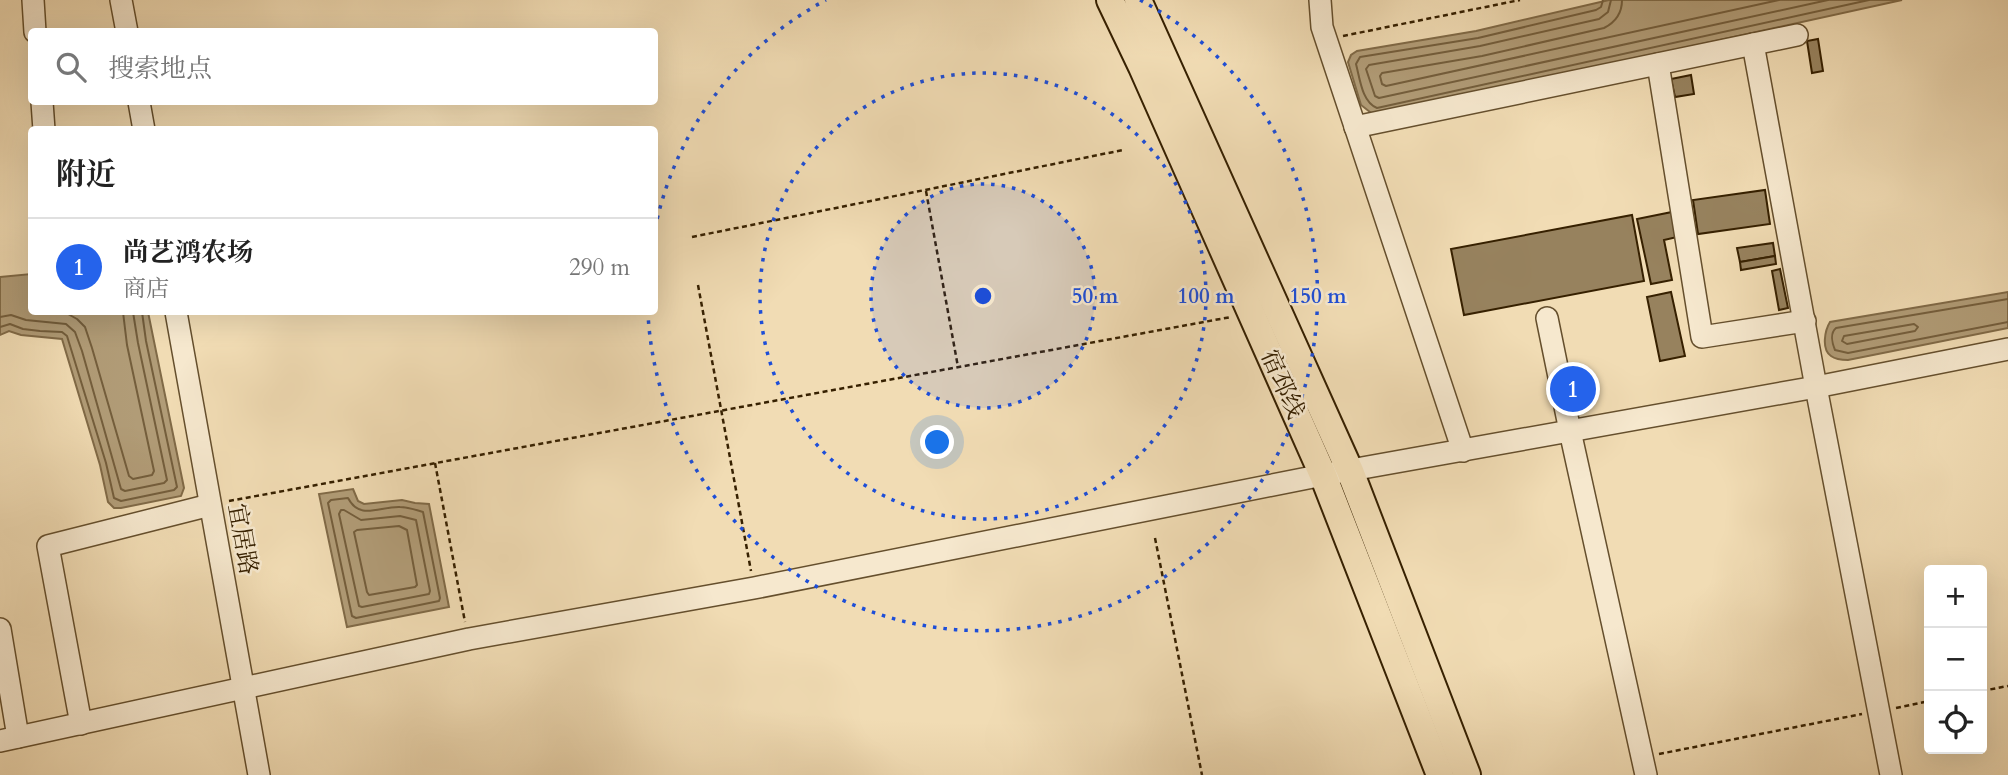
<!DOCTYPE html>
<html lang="zh">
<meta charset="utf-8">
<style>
:root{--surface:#fff;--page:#f2f2f2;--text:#222;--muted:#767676;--line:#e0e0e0;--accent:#2563eb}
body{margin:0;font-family:Cardo,"Noto Serif SC",serif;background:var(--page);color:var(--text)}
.controls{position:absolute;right:21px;bottom:21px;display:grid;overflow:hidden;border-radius:7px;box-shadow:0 7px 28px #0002}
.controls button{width:63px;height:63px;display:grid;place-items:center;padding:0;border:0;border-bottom:2px solid var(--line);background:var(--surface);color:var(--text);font:35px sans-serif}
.you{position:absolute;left:938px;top:443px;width:24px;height:24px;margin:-18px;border:5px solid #fff;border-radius:50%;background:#1a73e8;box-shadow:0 0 0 10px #1a73e833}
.badge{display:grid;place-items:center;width:46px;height:46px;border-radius:50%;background:var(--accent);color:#fff;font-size:23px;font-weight:700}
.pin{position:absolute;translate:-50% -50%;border:4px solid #fff;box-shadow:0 2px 7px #0006}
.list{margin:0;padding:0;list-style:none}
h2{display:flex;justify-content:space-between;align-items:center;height:91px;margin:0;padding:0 28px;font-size:30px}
h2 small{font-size:23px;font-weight:400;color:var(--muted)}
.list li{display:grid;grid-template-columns:46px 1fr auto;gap:21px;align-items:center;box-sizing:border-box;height:98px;padding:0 28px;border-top:2px solid var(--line)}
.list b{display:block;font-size:26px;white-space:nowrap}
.list p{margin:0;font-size:23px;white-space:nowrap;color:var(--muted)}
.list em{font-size:23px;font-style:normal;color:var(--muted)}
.icon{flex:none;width:38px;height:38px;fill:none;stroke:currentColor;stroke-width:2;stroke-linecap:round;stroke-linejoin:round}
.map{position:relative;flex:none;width:2008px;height:775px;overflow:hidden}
.search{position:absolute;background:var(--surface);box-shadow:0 7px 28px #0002;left:28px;top:28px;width:630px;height:77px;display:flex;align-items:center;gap:18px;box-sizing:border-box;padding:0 24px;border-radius:7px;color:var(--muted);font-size:26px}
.panel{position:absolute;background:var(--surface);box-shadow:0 7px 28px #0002;left:28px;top:126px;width:630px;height:189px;border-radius:7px}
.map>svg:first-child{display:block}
.water{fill:#b19c77;stroke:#806a47;stroke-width:2}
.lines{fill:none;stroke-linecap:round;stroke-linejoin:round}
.shore{stroke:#745e3c;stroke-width:2}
.building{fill:#97825e;stroke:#362000;stroke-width:2}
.minor-casing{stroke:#654f2d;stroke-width:24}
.major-casing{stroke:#362000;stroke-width:30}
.path{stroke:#362000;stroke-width:2.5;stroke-dasharray:5 3.5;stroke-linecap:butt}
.minor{stroke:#f6e8ce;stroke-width:21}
.major{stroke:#f1dcb4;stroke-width:26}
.ring{fill:none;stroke:#1d4ed8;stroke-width:3.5;stroke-dasharray:3.5 7}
.labels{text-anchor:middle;stroke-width:5;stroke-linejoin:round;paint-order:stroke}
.street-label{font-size:24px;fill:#362000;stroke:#f6e8ce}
.centre{fill:#1d4ed8;stroke:#f6e8ce;stroke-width:3.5}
.ring-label{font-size:21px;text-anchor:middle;font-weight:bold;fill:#1d4ed8;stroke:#f6e8ce;stroke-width:5;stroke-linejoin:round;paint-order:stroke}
</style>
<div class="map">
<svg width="2008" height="775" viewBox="0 0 2008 775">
<rect width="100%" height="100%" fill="#f1dcb4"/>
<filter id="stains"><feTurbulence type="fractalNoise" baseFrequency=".00286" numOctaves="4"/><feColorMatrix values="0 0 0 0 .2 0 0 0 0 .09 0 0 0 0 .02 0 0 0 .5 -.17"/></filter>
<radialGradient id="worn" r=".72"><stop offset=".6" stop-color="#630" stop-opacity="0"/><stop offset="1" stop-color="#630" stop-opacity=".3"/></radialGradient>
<g class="water">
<path d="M1609,0H1902L1375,116L1361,105L1348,62L1351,55L1357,51L1476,31Z"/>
<path d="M31,274L32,312H148L184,488L181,496L121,508H114L108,502L100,465L62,339L21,335L9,331L0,335V277Z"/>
<path d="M2008,292V328L1848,360C1843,360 1835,359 1831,356C1821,349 1825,330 1830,322Z"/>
<path d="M353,489L358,501L364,504L402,500L415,503L429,504L449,607L347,627L319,494Z"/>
</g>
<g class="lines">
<g class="shore">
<path d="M1603,0L1601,7L1596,10L1478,38L1360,57L1356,64C1360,79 1362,102 1377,108L1869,0"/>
<path d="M1611,0L1608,12L1599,19L1480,46L1369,65L1366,69L1375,96L1379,98L1828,0"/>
<path d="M1622,0C1622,13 1616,22 1604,28L1482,56L1382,73L1380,76L1382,84L1386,86L1779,0"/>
<path d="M2008,299L1836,328C1830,333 1832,343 1835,350L1848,353L2008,322"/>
<path d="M38,312L68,314L77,319L85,327L92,348L129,476L133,479L152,475L154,471L127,345L123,312"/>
<path d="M0,317L11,315L26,320L66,324L75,332L82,351L121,489L125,491L164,483L167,480L138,343L133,312"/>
<path d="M1914,324L1918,327L1915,331L1847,344L1842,341L1844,336Z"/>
<path d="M0,327L10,324L23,329L40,331L62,332L67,336L106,463L114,498L121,501L174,490L177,487L146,341L142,312"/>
<path d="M348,498C360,521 380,506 400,507C408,507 416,510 423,512L440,598L439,601L356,618L352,616L328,503L331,500Z"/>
<path d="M341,510H344L361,520L400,516L416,520L430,591L429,594L362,607L359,606L339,514Z"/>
<path d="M399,526L407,530L417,585L415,587L369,595L367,592L354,532L357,530Z"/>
</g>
</g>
<g class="building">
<path d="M1818,39L1823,71L1812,73L1807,41Z"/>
<path d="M1691,75L1694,94L1675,97L1671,79Z"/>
<path d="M1765,190L1770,224L1698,234L1693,200Z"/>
<path d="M1672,212L1677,237L1664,240L1672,280L1651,284L1637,219Z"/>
<path d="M1632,215L1644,281L1464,315L1451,249Z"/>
<path d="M1773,243L1775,256L1740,262L1737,248Z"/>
<path d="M1775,256L1776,264L1741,270L1740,262Z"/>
<path d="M1780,269L1788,308L1779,310L1772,271Z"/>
<path d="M1671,292L1685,356L1660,361L1647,297Z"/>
</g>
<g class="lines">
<defs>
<g id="minor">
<path d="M33,0L35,32"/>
<path d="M121,0L127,32"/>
<path d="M1320,0L1322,27L1463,451"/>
<path d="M1753,44L1816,387L1891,775"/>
<path d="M1658,64L1702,337L1805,321"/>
<path d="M42,102L44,130"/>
<path d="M139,102L144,130"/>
<path d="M1355,127L1797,35"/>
<path d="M176,312L259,775"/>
<path d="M1547,318L1570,431L1646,775"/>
<path d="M0,629L18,737"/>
<path d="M81,724L48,546L210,505"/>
<path d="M0,741L469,639L754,588L1323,475L1816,387L2008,349"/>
</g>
<g id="major">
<path d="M1110,0L1142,67L1323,475L1440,775"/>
<path d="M1138,0L1350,471L1467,775"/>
</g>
</defs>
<use href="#minor" class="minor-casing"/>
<use href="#major" class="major-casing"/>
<g class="path">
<path d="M1343,36L1520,0"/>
<path d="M926,191L958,367"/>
<path d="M692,237L1123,150"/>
<path d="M698,285L751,571"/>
<path d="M435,463L465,622"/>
<path d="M229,501L1231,317"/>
<path d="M1155,538L1202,775"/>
<path d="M1982,691L2008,686"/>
<path d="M1896,708L1929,701"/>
<path d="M1659,754L1862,714"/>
</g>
<use href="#minor" class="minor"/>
<use href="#major" class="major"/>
</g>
<circle cx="983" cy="296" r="112" fill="#1d4ed8" fill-opacity=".12"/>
<g class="ring">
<circle cx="983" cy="296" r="112"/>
<circle cx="983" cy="296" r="223"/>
<path d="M655 229A335 335 0 0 1 826 0M1140 0A335 335 0 1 1 648 314"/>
</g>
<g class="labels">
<g class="street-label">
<text transform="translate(1283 384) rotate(66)" y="8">宿邳线</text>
<text transform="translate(243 539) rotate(80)" y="8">宜居路</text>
</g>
</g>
<circle cx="983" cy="296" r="10" class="centre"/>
<g class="ring-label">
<text x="1095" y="303">50 m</text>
<text x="1206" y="303">100 m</text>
<text x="1318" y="303">150 m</text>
</g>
<rect width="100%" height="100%" filter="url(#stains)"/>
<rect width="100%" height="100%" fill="url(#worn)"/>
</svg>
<div class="controls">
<button>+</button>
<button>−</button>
<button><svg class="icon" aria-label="locate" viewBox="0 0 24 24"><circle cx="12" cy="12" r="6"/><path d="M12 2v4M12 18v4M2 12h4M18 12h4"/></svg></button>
</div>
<div class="you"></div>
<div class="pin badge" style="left:1573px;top:389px">1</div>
<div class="search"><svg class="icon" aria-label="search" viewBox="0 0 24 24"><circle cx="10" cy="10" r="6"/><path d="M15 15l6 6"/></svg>搜索地点</div>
<section class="panel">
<h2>附近<small></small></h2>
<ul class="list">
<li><span class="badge">1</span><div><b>尚艺鸿农场</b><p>商店</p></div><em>290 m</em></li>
</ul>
</section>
</div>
